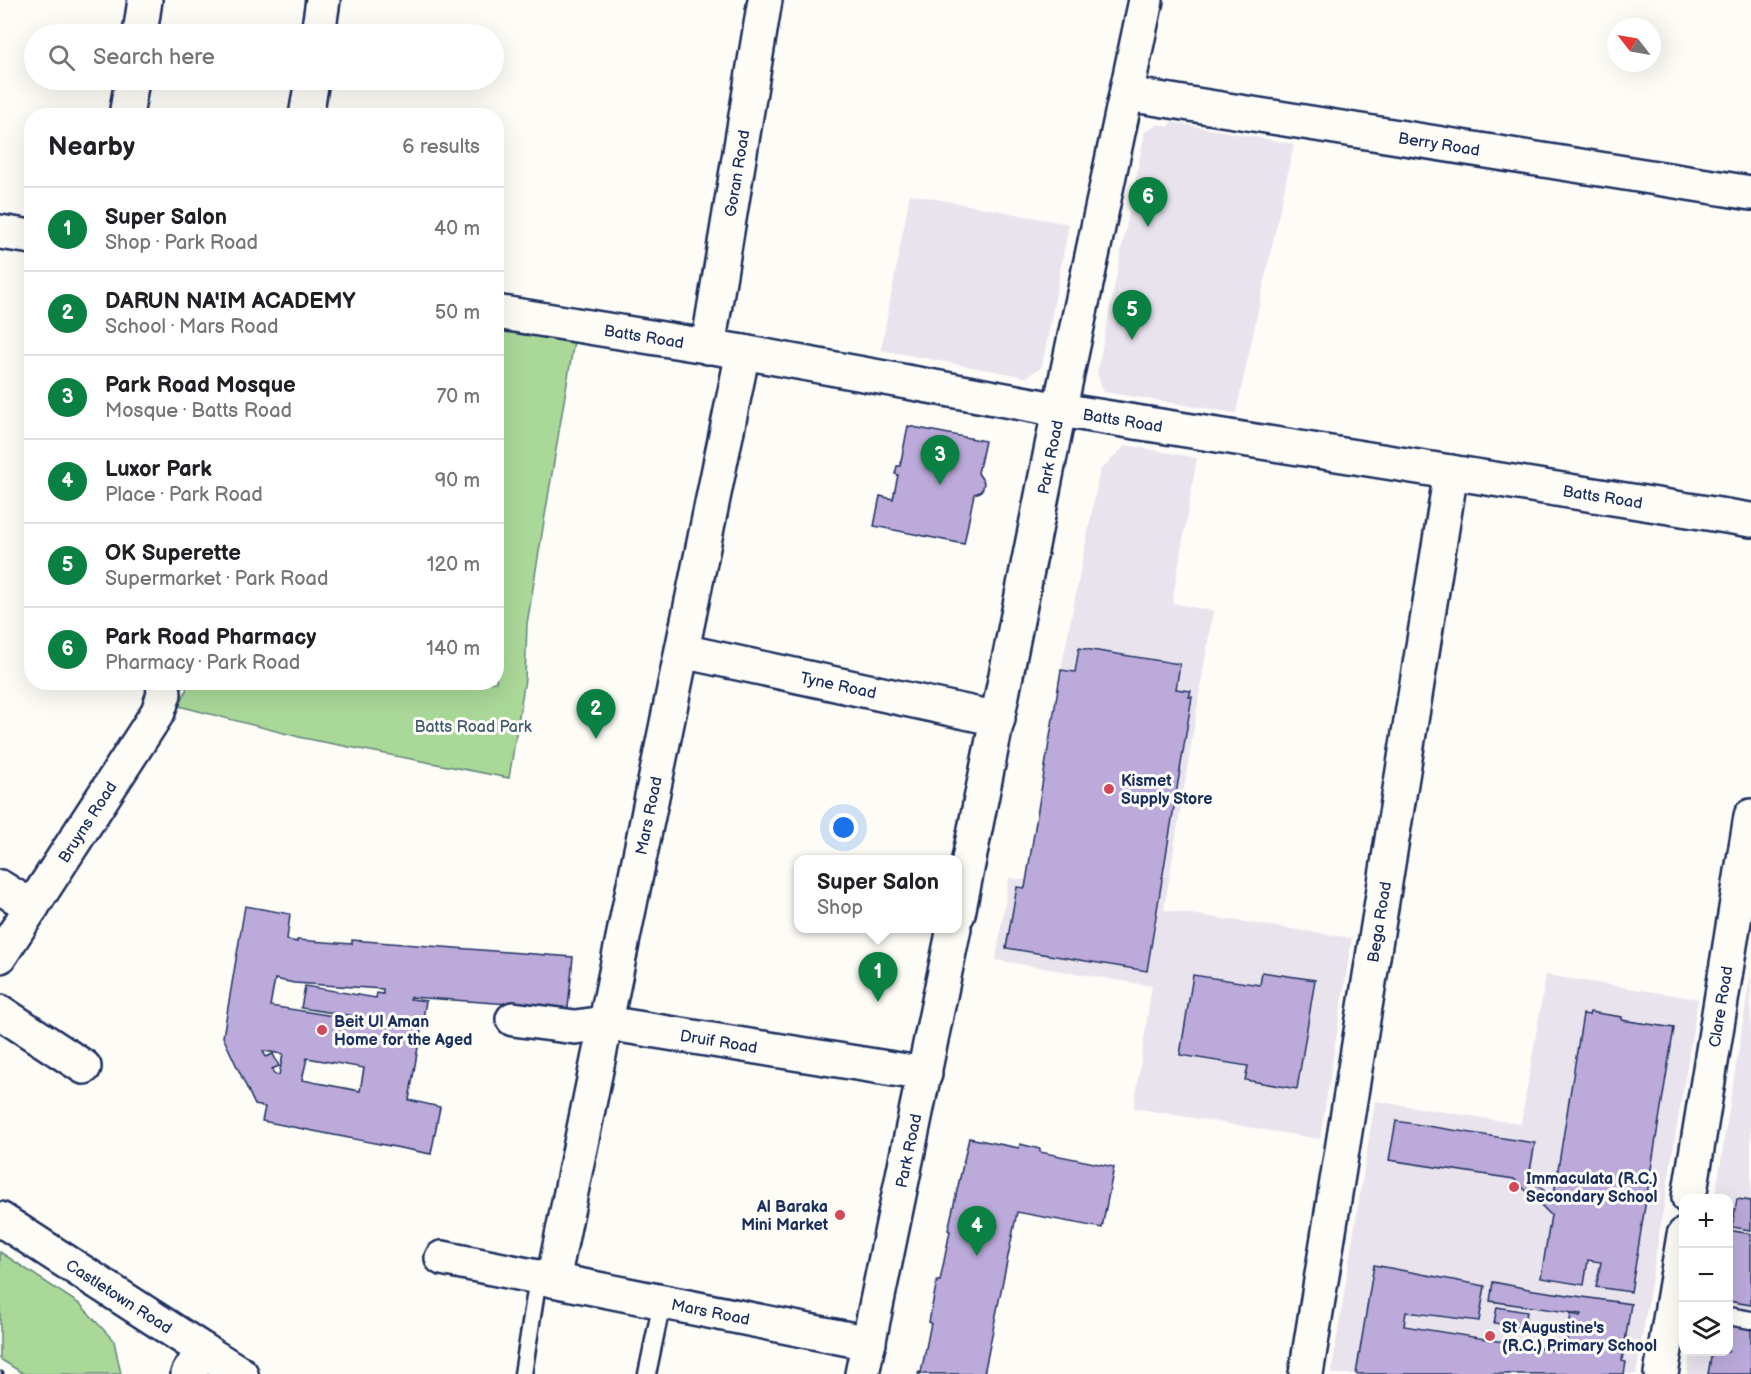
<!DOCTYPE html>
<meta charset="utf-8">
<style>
:root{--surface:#fff;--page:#f2f2f2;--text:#202124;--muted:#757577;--line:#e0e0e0;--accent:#0b8043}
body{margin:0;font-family:"Balsamiq Sans",sans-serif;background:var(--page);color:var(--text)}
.controls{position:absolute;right:18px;bottom:18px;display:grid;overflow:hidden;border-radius:12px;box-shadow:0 6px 24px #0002}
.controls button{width:54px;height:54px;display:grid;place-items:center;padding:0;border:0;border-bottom:2px solid var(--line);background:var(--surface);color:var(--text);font:30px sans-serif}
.compass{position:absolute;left:1607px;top:18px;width:54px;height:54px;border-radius:50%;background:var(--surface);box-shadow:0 6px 24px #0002;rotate:301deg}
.you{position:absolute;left:844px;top:828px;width:21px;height:21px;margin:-15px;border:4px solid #fff;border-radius:50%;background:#1a73e8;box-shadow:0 0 0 9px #1a73e833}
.badge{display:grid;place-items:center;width:39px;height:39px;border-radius:50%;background:var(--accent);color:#fff;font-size:20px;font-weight:700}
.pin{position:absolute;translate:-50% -50px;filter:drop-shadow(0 2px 3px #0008)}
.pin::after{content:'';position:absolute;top:32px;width:21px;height:18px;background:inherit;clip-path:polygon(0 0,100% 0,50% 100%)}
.popup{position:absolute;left:794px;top:855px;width:168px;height:78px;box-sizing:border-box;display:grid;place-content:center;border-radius:12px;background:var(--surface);filter:drop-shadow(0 2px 4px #0005);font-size:20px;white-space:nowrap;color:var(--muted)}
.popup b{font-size:22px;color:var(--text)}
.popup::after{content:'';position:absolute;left:50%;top:100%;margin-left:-12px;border:12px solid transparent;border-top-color:var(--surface)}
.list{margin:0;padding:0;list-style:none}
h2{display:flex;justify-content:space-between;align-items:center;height:78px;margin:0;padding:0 24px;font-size:26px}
h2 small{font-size:20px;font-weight:400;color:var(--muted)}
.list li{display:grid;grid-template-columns:39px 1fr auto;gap:18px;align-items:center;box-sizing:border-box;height:84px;padding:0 24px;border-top:2px solid var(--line)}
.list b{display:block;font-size:22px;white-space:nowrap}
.list p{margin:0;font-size:20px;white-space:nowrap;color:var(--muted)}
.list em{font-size:20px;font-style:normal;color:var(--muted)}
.icon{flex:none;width:33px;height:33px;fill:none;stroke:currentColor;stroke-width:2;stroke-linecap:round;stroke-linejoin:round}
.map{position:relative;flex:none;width:1751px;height:1374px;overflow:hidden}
.search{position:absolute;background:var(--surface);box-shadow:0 6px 24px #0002;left:24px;top:24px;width:480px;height:66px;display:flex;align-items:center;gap:15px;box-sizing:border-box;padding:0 21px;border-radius:33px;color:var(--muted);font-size:22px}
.panel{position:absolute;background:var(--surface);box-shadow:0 6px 24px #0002;left:24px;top:108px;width:480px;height:582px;border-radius:24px}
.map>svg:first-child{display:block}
.built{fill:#e9e3ee}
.green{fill:#aad898;stroke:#62847b;stroke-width:1.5}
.building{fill:#bbaada;stroke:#1b2f5e;stroke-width:1.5;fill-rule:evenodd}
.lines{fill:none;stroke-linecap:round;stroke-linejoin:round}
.service-casing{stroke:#1b2f5e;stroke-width:21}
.minor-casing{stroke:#1b2f5e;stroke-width:38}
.tertiary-casing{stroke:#1b2f5e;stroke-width:38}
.service{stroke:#fdfcf7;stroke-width:16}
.minor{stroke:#fdfcf7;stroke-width:33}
.tertiary{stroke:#fdfcf7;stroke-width:33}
.rail-casing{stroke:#1b2f5e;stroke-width:7}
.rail{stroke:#fdfcf7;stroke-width:4.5;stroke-dasharray:14;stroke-linecap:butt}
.poi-dot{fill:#d1495b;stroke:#fdfcf7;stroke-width:2}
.labels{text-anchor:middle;stroke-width:6;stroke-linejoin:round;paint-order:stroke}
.street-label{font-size:16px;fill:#1b2f5e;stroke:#fdfcf7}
.park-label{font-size:16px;fill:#3f596c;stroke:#fdfcf7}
.poi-label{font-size:16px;font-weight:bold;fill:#1b2f5e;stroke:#fdfcf7;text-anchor:start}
</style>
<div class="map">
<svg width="1751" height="1374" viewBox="0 0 1751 1374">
<rect width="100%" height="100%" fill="#fdfcf7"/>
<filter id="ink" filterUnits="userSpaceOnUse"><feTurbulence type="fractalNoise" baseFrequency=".0167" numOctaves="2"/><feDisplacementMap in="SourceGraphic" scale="12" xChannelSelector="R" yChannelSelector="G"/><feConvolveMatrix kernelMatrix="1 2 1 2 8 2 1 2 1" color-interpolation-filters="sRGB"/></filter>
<g filter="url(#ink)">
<g class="built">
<path d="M1171,122L1294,144L1236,413L1104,392L1097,374L1145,132L1159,124L1169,127Z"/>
<path d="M910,194L1069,224L1042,367L1026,377L881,350Z"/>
<path d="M1126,445L1197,458L1172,603L1213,611L1164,910L1352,938L1320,1139L1134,1108L1152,986L996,960L1009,878L1026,880L1061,670L1100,470Z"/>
<path d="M1751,972V1374H1687L1690,1352H1728V1198H1715Z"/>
<path d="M1546,975L1698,999L1636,1374H1331L1375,1101L1521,1124Z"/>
</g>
<g class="green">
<path d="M497,329L574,341L527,624L525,679L509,778L303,738L179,706L186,691L187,683L496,682Z"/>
<path d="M0,1252L81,1305L114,1341L121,1374H24L0,1359Z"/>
</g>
<g class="building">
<path d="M908,426L985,441L978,473L984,482L983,488L980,492L974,494L964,544L874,526L880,496L893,499L898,475L895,474L897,466H900Z"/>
<path d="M1079,648L1180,664L1176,689L1191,691L1189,697H1192L1147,971L1006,948L1017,887L1025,888L1061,670L1075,672Z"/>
<path d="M245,906L290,914L287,940L297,942V940L352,944V940L573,957L568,1008L411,997L410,999L426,1001L409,1100L440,1107L431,1154L262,1121L265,1107L255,1105L223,1037ZM275,979L294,983L383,989V994L377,993L376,998L305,986L301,1008L372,1019V1022L270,1006ZM263,1051L283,1054L279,1075L274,1074L272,1069L279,1066L273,1054L266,1057ZM307,1058L364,1068L360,1091L302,1080Z"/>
<path d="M1262,972L1315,980L1297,1089L1245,1080L1248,1066L1180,1055L1193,975L1260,985Z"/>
<path d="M1590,1012L1622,1017V1020L1674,1028L1631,1292L1596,1287L1601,1262L1588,1260L1584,1285L1541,1278L1551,1215L1514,1179L1389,1160L1396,1121L1535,1143L1529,1176L1553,1200L1583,1014L1589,1015Z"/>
<path d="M969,1138L1019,1148L1020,1144L1040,1149V1152L1114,1167L1102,1228L1017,1212L984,1374H918L919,1372L921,1373L931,1323L929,1322L933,1301L937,1281H940L950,1231L948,1230Z"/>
<path d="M1737,1199L1751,1201V1230L1732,1227Z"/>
<path d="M1728,1230L1751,1234V1305L1728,1301Z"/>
<path d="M1374,1265L1485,1286L1479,1321L1406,1312L1404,1326L1565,1352L1571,1314L1580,1316L1581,1314L1490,1301L1493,1282L1534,1290L1631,1304L1622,1361L1626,1362L1624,1374H1356Z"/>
<path d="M1497,1307L1527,1312L1524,1328L1494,1323Z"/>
<path d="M1728,1324L1751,1328V1374H1708L1712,1352H1728Z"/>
</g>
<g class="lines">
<defs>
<g id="service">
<path d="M1728,1316L1751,1320"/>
<path d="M523,1374L538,1278"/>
<path d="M647,1374L662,1302"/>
</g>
<g id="minor">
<path d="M140,34L145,0"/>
<path d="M318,34L323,0"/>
<path id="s1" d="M1127,94L1751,193"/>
<path d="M126,116L132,80"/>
<path d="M306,116L312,80"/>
<path d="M0,232L32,237"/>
<path id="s2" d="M496,312L743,352L1060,410L1751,520"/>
<path id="s3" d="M708,347L765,0"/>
<path id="s4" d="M682,651L998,719"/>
<path d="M0,887L32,907"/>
<path id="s5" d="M0,956L158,712L164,694L163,682"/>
<path d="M0,1012L84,1067"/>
<path id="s6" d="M513,1019L575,1027L606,1023L925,1074"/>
<path id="s7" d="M1689,1198L1751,816"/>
<path id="s8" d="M0,1219L203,1350"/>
<path id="s9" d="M442,1258L869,1343"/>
<path id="s10" d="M553,1280L743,352"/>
<path id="s11" d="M1306,1374L1451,472"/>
<path d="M1661,1374L1684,1235"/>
</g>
<g id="tertiary">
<path id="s12" d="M958,914L1055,431L1146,0"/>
<path d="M188,1374L203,1350L241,1374"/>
<path id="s13" d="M862,1374L954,928"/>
</g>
</defs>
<use href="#service" class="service-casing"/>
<use href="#minor" class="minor-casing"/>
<use href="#tertiary" class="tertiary-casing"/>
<use href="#service" class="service"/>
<use href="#minor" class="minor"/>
<use href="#tertiary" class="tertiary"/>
<defs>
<path id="rail" d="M0,1374H1"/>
</defs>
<use href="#rail" class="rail-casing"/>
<use href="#rail" class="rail"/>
</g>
</g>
<g class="poi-dot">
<circle cx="1109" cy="789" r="6"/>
<circle cx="322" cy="1030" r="6"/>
<circle cx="1514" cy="1187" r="6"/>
<circle cx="840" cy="1215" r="6"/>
<circle cx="1490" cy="1336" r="6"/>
</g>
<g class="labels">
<g class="street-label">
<text dy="6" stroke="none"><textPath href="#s1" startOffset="316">Berry Road</textPath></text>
<text dy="6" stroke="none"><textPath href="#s3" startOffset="176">Goran Road</textPath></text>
<text dy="6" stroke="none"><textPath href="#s2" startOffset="150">Batts Road</textPath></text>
<text dy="6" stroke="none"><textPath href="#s2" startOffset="636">Batts Road</textPath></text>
<text dy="6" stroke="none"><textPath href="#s12" startOffset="466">Park Road</textPath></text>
<text dy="6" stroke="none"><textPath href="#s2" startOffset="1122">Batts Road</textPath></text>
<text dy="6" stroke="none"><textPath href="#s4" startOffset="160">Tyne Road</textPath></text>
<text dy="6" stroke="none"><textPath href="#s10" startOffset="474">Mars Road</textPath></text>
<text dy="6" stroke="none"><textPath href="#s5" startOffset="160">Bruyns Road</textPath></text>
<text dy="6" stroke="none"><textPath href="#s11" startOffset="458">Bega Road</textPath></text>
<text dy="6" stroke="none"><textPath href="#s7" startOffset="194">Clare Road</textPath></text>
<text dy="6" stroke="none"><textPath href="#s6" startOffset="208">Druif Road</textPath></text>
<text dy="6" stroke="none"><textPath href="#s13" startOffset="228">Park Road</textPath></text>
<text dy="6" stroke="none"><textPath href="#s8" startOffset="142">Castletown Road</textPath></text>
<text dy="6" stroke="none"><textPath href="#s9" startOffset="274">Mars Road</textPath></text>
</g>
<g class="park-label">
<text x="473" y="732">Batts Road Park</text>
</g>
<g class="poi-label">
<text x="1121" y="786">Kismet<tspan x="1121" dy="18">Supply Store</tspan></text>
<text x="334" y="1027">Beit Ul Aman<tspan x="334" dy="18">Home for the Aged</tspan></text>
<text x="1526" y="1184">Immaculata (R.C.)<tspan x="1526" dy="18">Secondary School</tspan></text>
<text x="828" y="1212" text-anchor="end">Al Baraka<tspan x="828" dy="18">Mini Market</tspan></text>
<text x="1502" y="1333">St Augustine's<tspan x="1502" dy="18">(R.C.) Primary School</tspan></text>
</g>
</g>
</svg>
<div class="controls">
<button>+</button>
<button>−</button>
<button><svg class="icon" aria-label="layers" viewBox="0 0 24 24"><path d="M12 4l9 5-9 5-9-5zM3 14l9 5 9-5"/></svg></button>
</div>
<svg class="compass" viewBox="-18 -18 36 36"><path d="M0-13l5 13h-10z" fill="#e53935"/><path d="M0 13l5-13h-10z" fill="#757577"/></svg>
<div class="you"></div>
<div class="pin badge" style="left:878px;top:1002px">1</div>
<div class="popup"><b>Super Salon</b>Shop</div>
<div class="pin badge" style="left:596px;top:739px">2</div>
<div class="pin badge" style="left:940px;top:485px">3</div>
<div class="pin badge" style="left:977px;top:1256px">4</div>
<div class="pin badge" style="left:1132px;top:340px">5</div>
<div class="pin badge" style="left:1148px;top:227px">6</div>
<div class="search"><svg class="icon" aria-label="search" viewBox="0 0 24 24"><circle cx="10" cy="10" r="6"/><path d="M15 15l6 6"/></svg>Search here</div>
<section class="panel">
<h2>Nearby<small>6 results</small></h2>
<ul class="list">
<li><span class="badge">1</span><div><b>Super Salon</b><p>Shop · Park Road</p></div><em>40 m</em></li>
<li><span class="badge">2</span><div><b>DARUN NA'IM ACADEMY</b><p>School · Mars Road</p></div><em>50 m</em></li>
<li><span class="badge">3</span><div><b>Park Road Mosque</b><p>Mosque · Batts Road</p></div><em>70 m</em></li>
<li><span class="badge">4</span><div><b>Luxor Park</b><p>Place · Park Road</p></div><em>90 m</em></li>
<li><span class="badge">5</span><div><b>OK Superette</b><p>Supermarket · Park Road</p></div><em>120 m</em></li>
<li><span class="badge">6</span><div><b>Park Road Pharmacy</b><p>Pharmacy · Park Road</p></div><em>140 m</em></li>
</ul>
</section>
</div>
